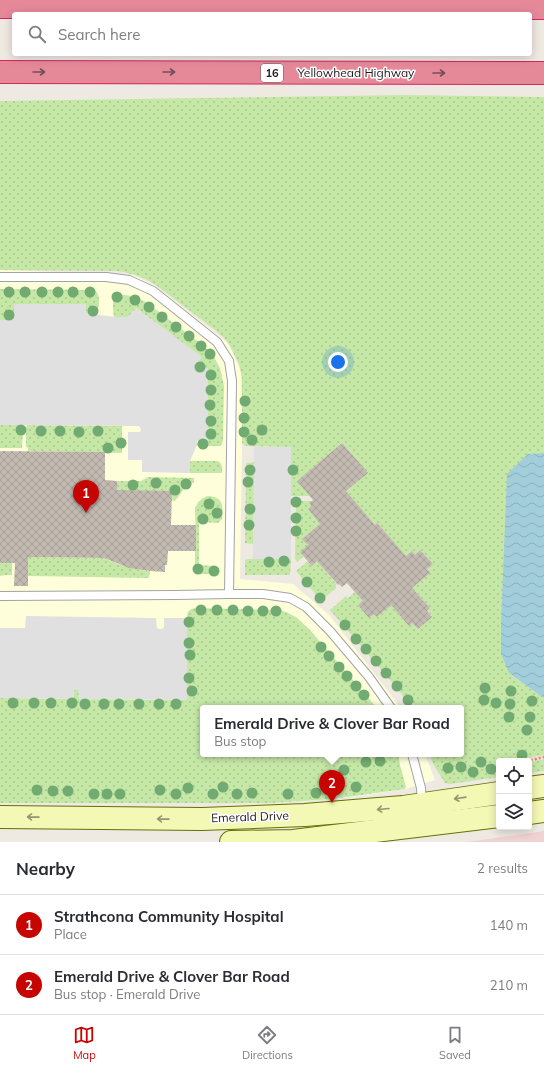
<!DOCTYPE html>
<meta charset="utf-8">
<style>
:root{--surface:#fff;--page:#f7f7f7;--text:#2b2b33;--muted:#7c7c81;--line:#e1e1e2;--accent:#c60502}
body{margin:0;font-family:Mulish,sans-serif;background:var(--page);color:var(--text)}
.controls{position:absolute;right:12px;bottom:12px;display:grid;overflow:hidden;border-radius:4px;box-shadow:0 2px 10px #0003}
.controls button{width:36px;height:36px;display:grid;place-items:center;padding:0;border:0;border-bottom:1px solid var(--line);background:var(--surface);color:var(--text);font:20px sans-serif}
.you{position:absolute;left:338px;top:362px;width:14px;height:14px;margin:-10px;border:3px solid #fff;border-radius:50%;background:#1a73e8;box-shadow:0 0 0 6px #1a73e833}
.badge{display:grid;place-items:center;width:26px;height:26px;border-radius:50%;background:var(--accent);color:#fff;font-size:13px;font-weight:700}
.pin{position:absolute;translate:-50% -33px;filter:drop-shadow(0 1px 2px #0008)}
.pin::after{content:'';position:absolute;top:21px;width:14px;height:12px;background:inherit;clip-path:polygon(0 0,100% 0,50% 100%)}
.popup{position:absolute;left:200px;top:705px;width:264px;height:52px;box-sizing:border-box;display:grid;place-content:center;border-radius:4px;background:var(--surface);filter:drop-shadow(0 1px 3px #0005);font-size:13px;white-space:nowrap;color:var(--muted)}
.popup b{font-size:15px;color:var(--text)}
.popup::after{content:'';position:absolute;left:50%;top:100%;margin-left:-8px;border:8px solid transparent;border-top-color:var(--surface)}
.list{margin:0;padding:0;list-style:none}
h2{display:flex;justify-content:space-between;align-items:center;height:52px;margin:0;padding:0 16px;font-size:17px}
h2 small{font-size:13px;font-weight:400;color:var(--muted)}
.list li{display:grid;grid-template-columns:26px 1fr auto;gap:12px;align-items:center;box-sizing:border-box;height:60px;padding:0 16px;border-top:1px solid var(--line)}
.list b{display:block;font-size:15px;white-space:nowrap}
.list p{margin:0;font-size:13px;white-space:nowrap;color:var(--muted)}
.list em{font-size:13px;font-style:normal;color:var(--muted)}
.icon{flex:none;width:22px;height:22px;fill:none;stroke:currentColor;stroke-width:2;stroke-linecap:round;stroke-linejoin:round}
.map{position:relative;flex:none;width:544px;height:842px;overflow:hidden}
.search{position:absolute;background:var(--surface);box-shadow:0 2px 10px #0003;left:12px;right:12px;top:12px;height:44px;display:flex;align-items:center;gap:10px;box-sizing:border-box;padding:0 14px;border-radius:4px;color:var(--muted);font-size:15px}
.sheet{height:172px;background:var(--surface)}
nav{display:flex;justify-content:space-around;align-items:center;box-sizing:border-box;height:56px;border-top:1px solid var(--line);background:var(--surface);font-size:11px;color:var(--muted)}
nav a{display:grid;justify-items:center;gap:2px}
nav .on{color:var(--accent)}
.map>svg:first-child{display:block}
.commercial{fill:#efd2d1}
.education{fill:#feffda}
.grass{fill:url(#grass-dots)}
.parking{fill:#e0e0e0}
.water{fill:url(#water-waves)}
.building{fill:url(#building-cross-hatch)}
.lines{fill:none;stroke-linecap:round;stroke-linejoin:round}
.lane-casing{stroke:#a3a3a3;stroke-width:10}
.secondary-casing{stroke:#637106;stroke-width:24}
.highway-casing{stroke:#d5255e;stroke-width:24}
.path{stroke:#f87968;stroke-width:2.5;stroke-dasharray:2 2;stroke-linecap:butt}
.lane{stroke:#fff;stroke-width:8}
.secondary{stroke:#f4f8b5;stroke-width:22}
.highway{stroke:#e58999;stroke-width:22}
.tree{fill:#72ab72}
.oneway{stroke:#764d54}
.oneway2{stroke:#939570}
.labels{text-anchor:middle;stroke-width:3;stroke-linejoin:round;paint-order:stroke}
.shield{fill:#fff;stroke:#606060;stroke-width:1}
.shield-label{font-size:11px;font-weight:bold;fill:#1c1c1c}
.street-label{font-size:12px;fill:#1c1c1c;stroke:#fff}
</style>
<div class="map">
<svg width="544" height="842" viewBox="0 0 544 842">
<defs>
<pattern id="grass-dots" width="8" height="8" patternUnits="userSpaceOnUse"><rect width="8" height="8" fill="#c6e8a7"/><path d="M2 2h.1M6 6h.1" fill="none" stroke="#aac68f" stroke-width="1.8" stroke-linecap="round"/></pattern>
<pattern id="water-waves" width="16" height="10" patternUnits="userSpaceOnUse"><rect width="16" height="10" fill="#a2cddb"/><path d="M0 5q4-4 8 0t8 0" fill="none" stroke="#8bafbb"/></pattern>
<pattern id="building-cross-hatch" width="8" height="8" patternUnits="userSpaceOnUse"><rect width="8" height="8" fill="#c2b9b1"/><path d="M0 0l8 8M0 8l8-8" fill="none" stroke="#a69e98"/></pattern>
</defs>
<rect width="100%" height="100%" fill="#eeeae2"/>
<path class="commercial" d="M544,831V842H467Z"/>
<path class="education" d="M0,270L133,275L157,287L228,343L241,371L242,443L240,579L293,584L329,615L401,708H203V754H425L435,780L405,789L374,794L333,799L272,803L0,791Z"/>
<g class="grass">
<path d="M406,95L544,97V453L528,454L509,673L542,697H544V755L533,757L524,761H499V777L450,784L445,783L433,764L430,754H461V708H411L400,692L330,610L346,596L348,598L371,578L359,597L363,601L358,605L369,618L374,614L377,617L391,605L409,626L412,623L417,629L432,616L427,611L430,608L412,588L430,573L427,569L433,564L420,550L415,555L411,551L406,556L375,525L346,491L367,473L342,443L297,481L310,496H291V447L246,446L242,443V378L239,364L230,346L224,338L215,330L156,285C142,276 133,274 117,271L0,270V101Z"/>
<path d="M0,289L94,290C96,292 98,292 98,295C100,299 99,309 96,312C94,315 90,314 86,313V305L14,304V319L12,320H0Z"/>
<path d="M118,294L132,296L146,302L204,346L213,355L220,368L224,386L223,441L221,446H198L197,445L198,440H208V369L197,368C194,364 199,360 201,357L136,308L128,317H114C113,310 111,298 118,294Z"/>
<path d="M0,425H22L23,429L22,448H0Z"/>
<path d="M27,425L122,426V453L28,451V448L26,447V429Z"/>
<path d="M190,461H218C223,464 222,468 222,473H190Z"/>
<path d="M254,462L253,544L245,543L246,463Z"/>
<path d="M148,477L194,478V482L184,489L175,501L117,490V481H141Z"/>
<path d="M208,496C224,497 223,506 222,519L218,523L199,522V565L216,566L218,569L217,574H196L195,567V551H196L195,508C198,502 201,498 208,496Z"/>
<path d="M296,501H311L309,503L311,506L308,509L320,524L303,539L308,545L300,552L304,556L297,562L295,559Z"/>
<path d="M28,556H32V557L98,558L102,557C117,565 133,569 150,571L149,578L28,576Z"/>
<path d="M247,559H291L290,575H245V560Z"/>
<path d="M320,559L323,568L336,584V588L321,601L296,571L308,561L312,565Z"/>
<path d="M0,563H12V575H6L0,576Z"/>
<path d="M195,608L280,610L286,612L296,617L310,630L377,708H203V754H398L400,765L406,787L405,789L333,799L272,803H0V698L74,699V690H79V699L187,700V615C188,611 190,609 195,608Z"/>
<path d="M544,759V771L529,773V762Z"/>
</g>
<g class="parking">
<path d="M14,304H86V313L115,317H128L136,308L202,357L196,364V366L197,368L200,369L208,368V440H198L197,441V445L190,461V473L142,472V460H128V432H140L141,429L139,426L0,425V320H12L14,319Z"/>
<path d="M254,447H291V559H253Z"/>
<path d="M26,616L156,618L157,628L159,629H162L164,627V618H187V700L79,699L78,690H74V699L0,698V628H25Z"/>
</g>
<path class="water" d="M544,453V697H542L509,673L501,654V625L507,474L528,454Z"/>
<g class="building">
<path d="M342,443L368,473L346,491L375,525L377,523L406,556L412,551L415,555L420,550L433,564L427,569L430,573L412,588L430,608L427,611L432,617L418,629L412,623L409,626L391,605L377,617L374,614L369,618L358,605L363,601L347,583L342,587L339,584L338,585L317,561L312,566L300,552L308,545L302,539L320,524L308,509L311,506L309,503L313,500L297,481Z"/>
<path d="M0,451L105,452V480L117,481V490L172,491L171,525H196V551H168L167,565H165V572L150,571L129,568L104,558L28,557V586H14L15,563H0Z"/>
</g>
<g class="lines">
<defs>
<g id="lane">
<path d="M0,277H106L129,280L153,291L217,342L229,361L232,381L229,594L176,595L0,596"/>
<path d="M229,594H263L290,598L306,607L330,631L369,677L391,708"/>
<path d="M412,754L421,788L422,804"/>
</g>
<g id="secondary">
<path d="M529,788L544,786"/>
<path d="M529,813L544,811"/>
<path d="M0,817L202,819L305,815L403,807L499,793"/>
<path d="M231,842L293,841L499,816"/>
</g>
<g id="highway">
<path d="M0,7L544,8"/>
<path d="M0,72L544,73"/>
</g>
</defs>
<use href="#lane" class="lane-casing"/>
<use href="#secondary" class="secondary-casing"/>
<use href="#highway" class="highway-casing"/>
<path class="path" d="M527,761L544,757"/>
<use href="#lane" class="lane"/>
<use href="#secondary" class="secondary"/>
<use href="#highway" class="highway"/>
</g>
<g class="tree">
<circle cx="9" cy="292" r="5.5"/>
<circle cx="25" cy="292" r="5.5"/>
<circle cx="42" cy="292" r="5.5"/>
<circle cx="58" cy="292" r="5.5"/>
<circle cx="73" cy="292" r="5.5"/>
<circle cx="90" cy="292" r="5.5"/>
<circle cx="117" cy="297" r="5.5"/>
<circle cx="135" cy="300" r="5.5"/>
<circle cx="149" cy="307" r="5.5"/>
<circle cx="93" cy="311" r="5.5"/>
<circle cx="9" cy="315" r="5.5"/>
<circle cx="162" cy="317" r="5.5"/>
<circle cx="176" cy="327" r="5.5"/>
<circle cx="189" cy="336" r="5.5"/>
<circle cx="201" cy="346" r="5.5"/>
<circle cx="210" cy="354" r="5.5"/>
<circle cx="200" cy="367" r="5.5"/>
<circle cx="211" cy="375" r="5.5"/>
<circle cx="211" cy="390" r="5.5"/>
<circle cx="245" cy="401" r="5.5"/>
<circle cx="210" cy="405" r="5.5"/>
<circle cx="244" cy="418" r="5.5"/>
<circle cx="211" cy="421" r="5.5"/>
<circle cx="21" cy="430" r="5.5"/>
<circle cx="262" cy="430" r="5.5"/>
<circle cx="41" cy="431" r="5.5"/>
<circle cx="60" cy="431" r="5.5"/>
<circle cx="98" cy="431" r="5.5"/>
<circle cx="79" cy="432" r="5.5"/>
<circle cx="244" cy="432" r="5.5"/>
<circle cx="211" cy="434" r="5.5"/>
<circle cx="252" cy="440" r="5.5"/>
<circle cx="121" cy="443" r="5.5"/>
<circle cx="203" cy="444" r="5.5"/>
<circle cx="108" cy="448" r="5.5"/>
<circle cx="250" cy="470" r="5.5"/>
<circle cx="293" cy="470" r="5.5"/>
<circle cx="248" cy="482" r="5.5"/>
<circle cx="156" cy="483" r="5.5"/>
<circle cx="186" cy="484" r="5.5"/>
<circle cx="133" cy="485" r="5.5"/>
<circle cx="175" cy="490" r="5.5"/>
<circle cx="296" cy="502" r="5.5"/>
<circle cx="209" cy="504" r="5.5"/>
<circle cx="250" cy="509" r="5.5"/>
<circle cx="217" cy="513" r="5.5"/>
<circle cx="296" cy="518" r="5.5"/>
<circle cx="203" cy="519" r="5.5"/>
<circle cx="249" cy="525" r="5.5"/>
<circle cx="296" cy="531" r="5.5"/>
<circle cx="284" cy="561" r="5.5"/>
<circle cx="269" cy="562" r="5.5"/>
<circle cx="198" cy="569" r="5.5"/>
<circle cx="214" cy="571" r="5.5"/>
<circle cx="307" cy="582" r="5.5"/>
<circle cx="320" cy="598" r="5.5"/>
<circle cx="201" cy="610" r="5.5"/>
<circle cx="217" cy="610" r="5.5"/>
<circle cx="233" cy="610" r="5.5"/>
<circle cx="248" cy="611" r="5.5"/>
<circle cx="263" cy="611" r="5.5"/>
<circle cx="276" cy="611" r="5.5"/>
<circle cx="189" cy="622" r="5.5"/>
<circle cx="345" cy="625" r="5.5"/>
<circle cx="356" cy="639" r="5.5"/>
<circle cx="189" cy="643" r="5.5"/>
<circle cx="321" cy="647" r="5.5"/>
<circle cx="366" cy="649" r="5.5"/>
<circle cx="190" cy="655" r="5.5"/>
<circle cx="329" cy="656" r="5.5"/>
<circle cx="376" cy="661" r="5.5"/>
<circle cx="339" cy="667" r="5.5"/>
<circle cx="386" cy="673" r="5.5"/>
<circle cx="347" cy="676" r="5.5"/>
<circle cx="189" cy="678" r="5.5"/>
<circle cx="356" cy="686" r="5.5"/>
<circle cx="397" cy="686" r="5.5"/>
<circle cx="485" cy="688" r="5.5"/>
<circle cx="192" cy="691" r="5.5"/>
<circle cx="511" cy="691" r="5.5"/>
<circle cx="364" cy="695" r="5.5"/>
<circle cx="408" cy="700" r="5.5"/>
<circle cx="484" cy="700" r="5.5"/>
<circle cx="532" cy="701" r="5.5"/>
<circle cx="13" cy="703" r="5.5"/>
<circle cx="34" cy="703" r="5.5"/>
<circle cx="51" cy="703" r="5.5"/>
<circle cx="72" cy="703" r="5.5"/>
<circle cx="496" cy="703" r="5.5"/>
<circle cx="85" cy="704" r="5.5"/>
<circle cx="104" cy="704" r="5.5"/>
<circle cx="119" cy="704" r="5.5"/>
<circle cx="139" cy="704" r="5.5"/>
<circle cx="159" cy="704" r="5.5"/>
<circle cx="176" cy="704" r="5.5"/>
<circle cx="510" cy="704" r="5.5"/>
<circle cx="509" cy="717" r="5.5"/>
<circle cx="530" cy="717" r="5.5"/>
<circle cx="527" cy="730" r="5.5"/>
<circle cx="522" cy="755" r="5.5"/>
<circle cx="380" cy="761" r="5.5"/>
<circle cx="366" cy="762" r="5.5"/>
<circle cx="481" cy="762" r="5.5"/>
<circle cx="461" cy="767" r="5.5"/>
<circle cx="448" cy="768" r="5.5"/>
<circle cx="491" cy="769" r="5.5"/>
<circle cx="344" cy="770" r="5.5"/>
<circle cx="473" cy="772" r="5.5"/>
<circle cx="223" cy="787" r="5.5"/>
<circle cx="356" cy="787" r="5.5"/>
<circle cx="188" cy="788" r="5.5"/>
<circle cx="37" cy="790" r="5.5"/>
<circle cx="160" cy="790" r="5.5"/>
<circle cx="335" cy="790" r="5.5"/>
<circle cx="53" cy="791" r="5.5"/>
<circle cx="68" cy="791" r="5.5"/>
<circle cx="252" cy="793" r="5.5"/>
<circle cx="316" cy="793" r="5.5"/>
<circle cx="94" cy="794" r="5.5"/>
<circle cx="107" cy="794" r="5.5"/>
<circle cx="120" cy="794" r="5.5"/>
<circle cx="176" cy="794" r="5.5"/>
<circle cx="213" cy="794" r="5.5"/>
<circle cx="237" cy="794" r="5.5"/>
<circle cx="288" cy="794" r="5.5"/>
</g>
<defs><path id="oneway-shaft" d="M-6 0H5M1.5-3L5.5 0L1.5 3" fill="none" stroke-width="1.6" stroke-linecap="round" stroke-linejoin="round"/></defs>
<g class="oneway">
<use href="#oneway-shaft" transform="translate(39 72)"/>
<use href="#oneway-shaft" transform="translate(169 72)"/>
<use href="#oneway-shaft" transform="translate(439 73)"/>
</g>
<g class="oneway2">
<use href="#oneway-shaft" transform="translate(460 798) rotate(172)"/>
<use href="#oneway-shaft" transform="translate(383 809) rotate(175)"/>
<use href="#oneway-shaft" transform="translate(33 817) rotate(-179)"/>
<use href="#oneway-shaft" transform="translate(163 819) rotate(-179)"/>
</g>
<g class="labels">
<rect class="shield" x="261" y="64" width="22" height="18" rx="3"/>
<g class="shield-label">
<text x="272" y="77">16</text>
</g>
<g class="street-label">
<text x="356" y="77">Yellowhead Highway</text>
<text transform="translate(250 817) rotate(-2)" y="4">Emerald Drive</text>
</g>
</g>
</svg>
<div class="controls">
<button><svg class="icon" aria-label="locate" viewBox="0 0 24 24"><circle cx="12" cy="12" r="6"/><path d="M12 2v4M12 18v4M2 12h4M18 12h4"/></svg></button>
<button><svg class="icon" aria-label="layers" viewBox="0 0 24 24"><path d="M12 4l9 5-9 5-9-5zM3 14l9 5 9-5"/></svg></button>
</div>
<div class="you"></div>
<div class="pin badge" style="left:86px;top:513px">1</div>
<div class="pin badge" style="left:332px;top:803px">2</div>
<div class="popup"><b>Emerald Drive &amp; Clover Bar Road</b>Bus stop</div>
<div class="search"><svg class="icon" aria-label="search" viewBox="0 0 24 24"><circle cx="10" cy="10" r="6"/><path d="M15 15l6 6"/></svg>Search here</div>
</div>
<section class="sheet">
<h2>Nearby<small>2 results</small></h2>
<ul class="list">
<li><span class="badge">1</span><div><b>Strathcona Community Hospital</b><p>Place</p></div><em>140 m</em></li>
<li><span class="badge">2</span><div><b>Emerald Drive &amp; Clover Bar Road</b><p>Bus stop · Emerald Drive</p></div><em>210 m</em></li>
</ul>
</section>
<nav>
<a class="on"><svg class="icon" aria-label="map" viewBox="0 0 24 24"><path d="M3 6l6-2 6 2 6-2v14l-6 2-6-2-6 2zM9 4v14M15 6v14"/></svg>Map</a>
<a><svg class="icon" aria-label="directions" viewBox="0 0 24 24"><path d="M12 3l9 9-9 9-9-9zM9 14v-3h6M13 9l2 2-2 2"/></svg>Directions</a>
<a><svg class="icon" aria-label="saved" viewBox="0 0 24 24"><path d="M7 4h10v16l-5-4-5 4z"/></svg>Saved</a>
</nav>
